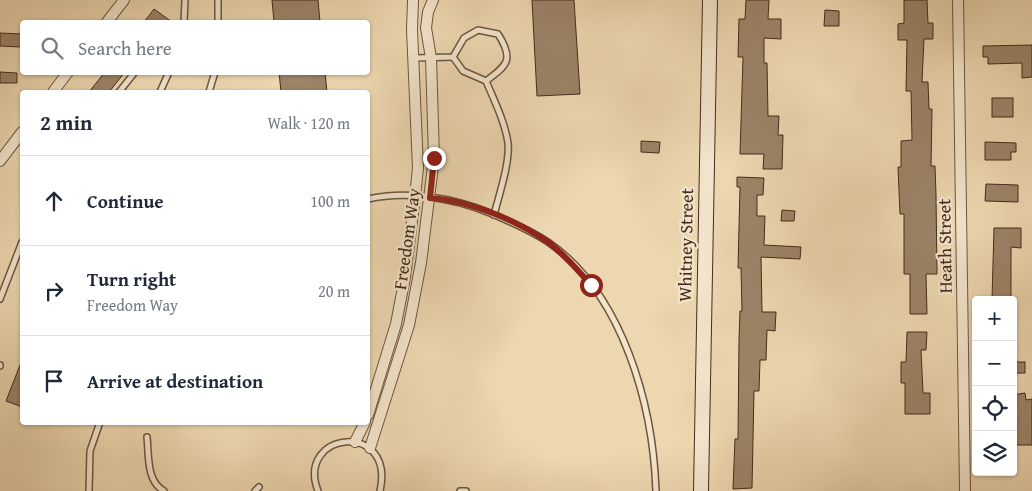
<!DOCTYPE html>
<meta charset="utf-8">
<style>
:root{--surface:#fff;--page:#f2f2f3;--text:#1f2937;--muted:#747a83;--line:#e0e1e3}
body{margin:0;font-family:"Gentium Book Plus",serif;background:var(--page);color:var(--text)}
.controls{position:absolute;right:15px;bottom:15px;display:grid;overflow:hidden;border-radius:5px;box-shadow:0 1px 4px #0004}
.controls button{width:45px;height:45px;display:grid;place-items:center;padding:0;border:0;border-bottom:1px solid var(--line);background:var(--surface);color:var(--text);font:25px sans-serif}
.stop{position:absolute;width:15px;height:15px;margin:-11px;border:4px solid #8f2418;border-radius:50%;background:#fff}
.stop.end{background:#8f2418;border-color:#fff;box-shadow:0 1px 5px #0008}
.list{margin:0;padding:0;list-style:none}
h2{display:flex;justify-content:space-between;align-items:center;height:65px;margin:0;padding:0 20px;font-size:21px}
h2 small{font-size:16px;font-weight:400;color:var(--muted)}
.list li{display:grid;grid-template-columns:32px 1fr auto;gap:15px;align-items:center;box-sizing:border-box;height:90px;padding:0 20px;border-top:1px solid var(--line)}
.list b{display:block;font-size:19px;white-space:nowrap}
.list p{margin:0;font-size:16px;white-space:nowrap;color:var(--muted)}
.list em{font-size:16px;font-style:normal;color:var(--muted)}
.icon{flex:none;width:28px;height:28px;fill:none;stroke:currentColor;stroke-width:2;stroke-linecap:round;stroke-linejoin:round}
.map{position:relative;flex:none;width:1032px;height:491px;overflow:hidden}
.search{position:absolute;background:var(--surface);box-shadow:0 1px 4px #0004;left:20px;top:20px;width:350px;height:55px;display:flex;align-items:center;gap:12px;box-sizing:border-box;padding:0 18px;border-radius:5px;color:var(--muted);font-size:19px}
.panel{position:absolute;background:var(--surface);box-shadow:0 1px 4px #0004;left:20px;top:90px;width:350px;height:335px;border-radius:5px}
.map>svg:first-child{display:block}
.building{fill:#9c8468;stroke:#452a1b}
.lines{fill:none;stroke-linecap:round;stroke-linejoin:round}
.lane-casing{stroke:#6f5540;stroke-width:8}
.street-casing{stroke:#6f5540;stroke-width:12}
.secondary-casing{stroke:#452a1b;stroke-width:16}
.lane{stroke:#f3e5cc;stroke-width:5}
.street{stroke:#f3e5cc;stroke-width:10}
.secondary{stroke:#f3e5cc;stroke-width:14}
.route{stroke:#8f2418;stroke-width:6}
.labels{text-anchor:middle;stroke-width:4.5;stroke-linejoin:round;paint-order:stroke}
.street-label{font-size:18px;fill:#452a1b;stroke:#f3e5cc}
</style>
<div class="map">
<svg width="1032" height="491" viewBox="0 0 1032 491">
<rect width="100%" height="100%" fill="#edd7b0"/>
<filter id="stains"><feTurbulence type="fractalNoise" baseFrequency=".004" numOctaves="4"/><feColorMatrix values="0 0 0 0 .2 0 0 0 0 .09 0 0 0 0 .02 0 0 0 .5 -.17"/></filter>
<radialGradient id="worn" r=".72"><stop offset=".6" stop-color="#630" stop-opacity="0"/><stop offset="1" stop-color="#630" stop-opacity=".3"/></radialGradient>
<g class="building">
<path d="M272,0H318L320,22H274Z"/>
<path d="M532,0H574L580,94L537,96Z"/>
<path d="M746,0H769L768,19H781V39L764,38V63H767L768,116H779L778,135H783L782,169H763L764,154H740L743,57H738L739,19H745Z"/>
<path d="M904,0H927L928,23H933V39H924L922,82H928L929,109H932L931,166H935L936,195L937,274H926L927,314H910V274H904V214H900L898,167H901V141L912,140L911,91H906L907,40H898V24L904,23Z"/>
<path d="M154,9L172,22H144Z"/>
<path d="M825,10L839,11V26H824Z"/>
<path d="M0,33L21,34V47L0,46Z"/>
<path d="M1032,45V77L1022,78V63L988,64V57H983V46Z"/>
<path d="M0,72L17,73V83H0Z"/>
<path d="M105,72H125L109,92H89Z"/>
<path d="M279,72H325L327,92H281Z"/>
<rect x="992" y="98" width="21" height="19"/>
<path d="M641,141L660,142L659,153L641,152Z"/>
<path d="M985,142L1016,143V152H1011V160H985Z"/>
<path d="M737,177L764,178L763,195H757V216H765L764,245L801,247L800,259L761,257L762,312H776L775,331L767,330L766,360H760L759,391H754L752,488L733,489L735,439H738L739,340L740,311H742L741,268H738L740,187H737Z"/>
<path d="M986,184L1018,185V202L985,201Z"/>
<path d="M782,210L795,211L794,221H781Z"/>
<path d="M994,228H1021V248L1011,247V300H992Z"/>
<path d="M907,332H927L926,350H921L923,393H930V414H905V383H901V362H906Z"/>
<path d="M22,360V407L6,401Z"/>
<rect x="1013" y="362" width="12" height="11"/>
<path d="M1025,393L1026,400L1032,399V445H1013V395Z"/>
</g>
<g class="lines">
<defs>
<g id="lane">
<path d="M218,0V22"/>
<path d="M184,22L185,0"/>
<path d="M453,57L463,71L486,81"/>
<path d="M415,58L453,57L464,38L478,30L498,34C514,59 508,65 486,81C494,100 505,122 508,143C510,163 499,195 494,215"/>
<path d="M119,92L135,72"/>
<path d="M160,92L169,72"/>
<path d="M209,92L215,72"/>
<path d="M368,199C407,190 454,198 490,213C509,221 530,230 548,242C623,294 653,405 656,491"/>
<path d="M0,299L22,242"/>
<path d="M0,365V366"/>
<path d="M147,437C149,455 146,481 164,491"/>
<path d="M89,491L90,451L100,422"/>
<path d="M255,491L259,487"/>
<path d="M318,491C295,431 396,420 380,491"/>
<path d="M460,491H466"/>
</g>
<g id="street">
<path d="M958,0L965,491"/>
<path d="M107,22L124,0"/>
<path d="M53,92L68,72"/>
<path d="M0,161L22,132"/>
<path d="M368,415L396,324L405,277L415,197L418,168L412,30L413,0"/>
<path d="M355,442L365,422"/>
<path d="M370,448L409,325L421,263L434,158L431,58L426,28L428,12L433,0"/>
</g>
<path id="secondary" d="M701,491L710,0"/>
</defs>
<use href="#lane" class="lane-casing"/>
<use href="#street" class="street-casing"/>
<use href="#secondary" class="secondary-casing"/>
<use href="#lane" class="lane"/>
<use href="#street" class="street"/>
<use href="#secondary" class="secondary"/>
</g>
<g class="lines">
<path class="route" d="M434,158L430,198C470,201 514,219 548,242C564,254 578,270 591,285"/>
</g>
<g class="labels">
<g class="street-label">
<text transform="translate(407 239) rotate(-82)" y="6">Freedom Way</text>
<text transform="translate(686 245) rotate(-89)" y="6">Whitney Street</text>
<text transform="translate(945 246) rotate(-91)" y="6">Heath Street</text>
</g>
</g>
<rect width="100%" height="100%" filter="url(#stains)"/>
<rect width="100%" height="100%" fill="url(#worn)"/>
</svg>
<div class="controls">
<button>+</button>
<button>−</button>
<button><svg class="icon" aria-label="locate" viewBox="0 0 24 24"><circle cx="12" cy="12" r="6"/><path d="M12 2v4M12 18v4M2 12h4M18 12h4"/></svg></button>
<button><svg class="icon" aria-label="layers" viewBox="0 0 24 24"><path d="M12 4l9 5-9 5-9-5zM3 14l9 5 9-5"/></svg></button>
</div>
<div class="stop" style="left:591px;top:285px"></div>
<div class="stop end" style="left:434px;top:158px"></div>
<div class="search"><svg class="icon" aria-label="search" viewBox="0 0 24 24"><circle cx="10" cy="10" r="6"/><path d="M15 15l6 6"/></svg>Search here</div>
<section class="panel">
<h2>2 min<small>Walk · 120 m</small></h2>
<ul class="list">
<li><svg class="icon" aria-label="ahead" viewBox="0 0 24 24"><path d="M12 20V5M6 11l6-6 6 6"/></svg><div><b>Continue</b></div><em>100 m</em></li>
<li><svg class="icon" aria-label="right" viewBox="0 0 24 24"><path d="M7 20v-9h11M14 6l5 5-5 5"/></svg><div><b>Turn right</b><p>Freedom Way</p></div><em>20 m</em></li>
<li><svg class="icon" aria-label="arrive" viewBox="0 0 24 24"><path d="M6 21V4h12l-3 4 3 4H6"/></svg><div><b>Arrive at destination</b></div></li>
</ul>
</section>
</div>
